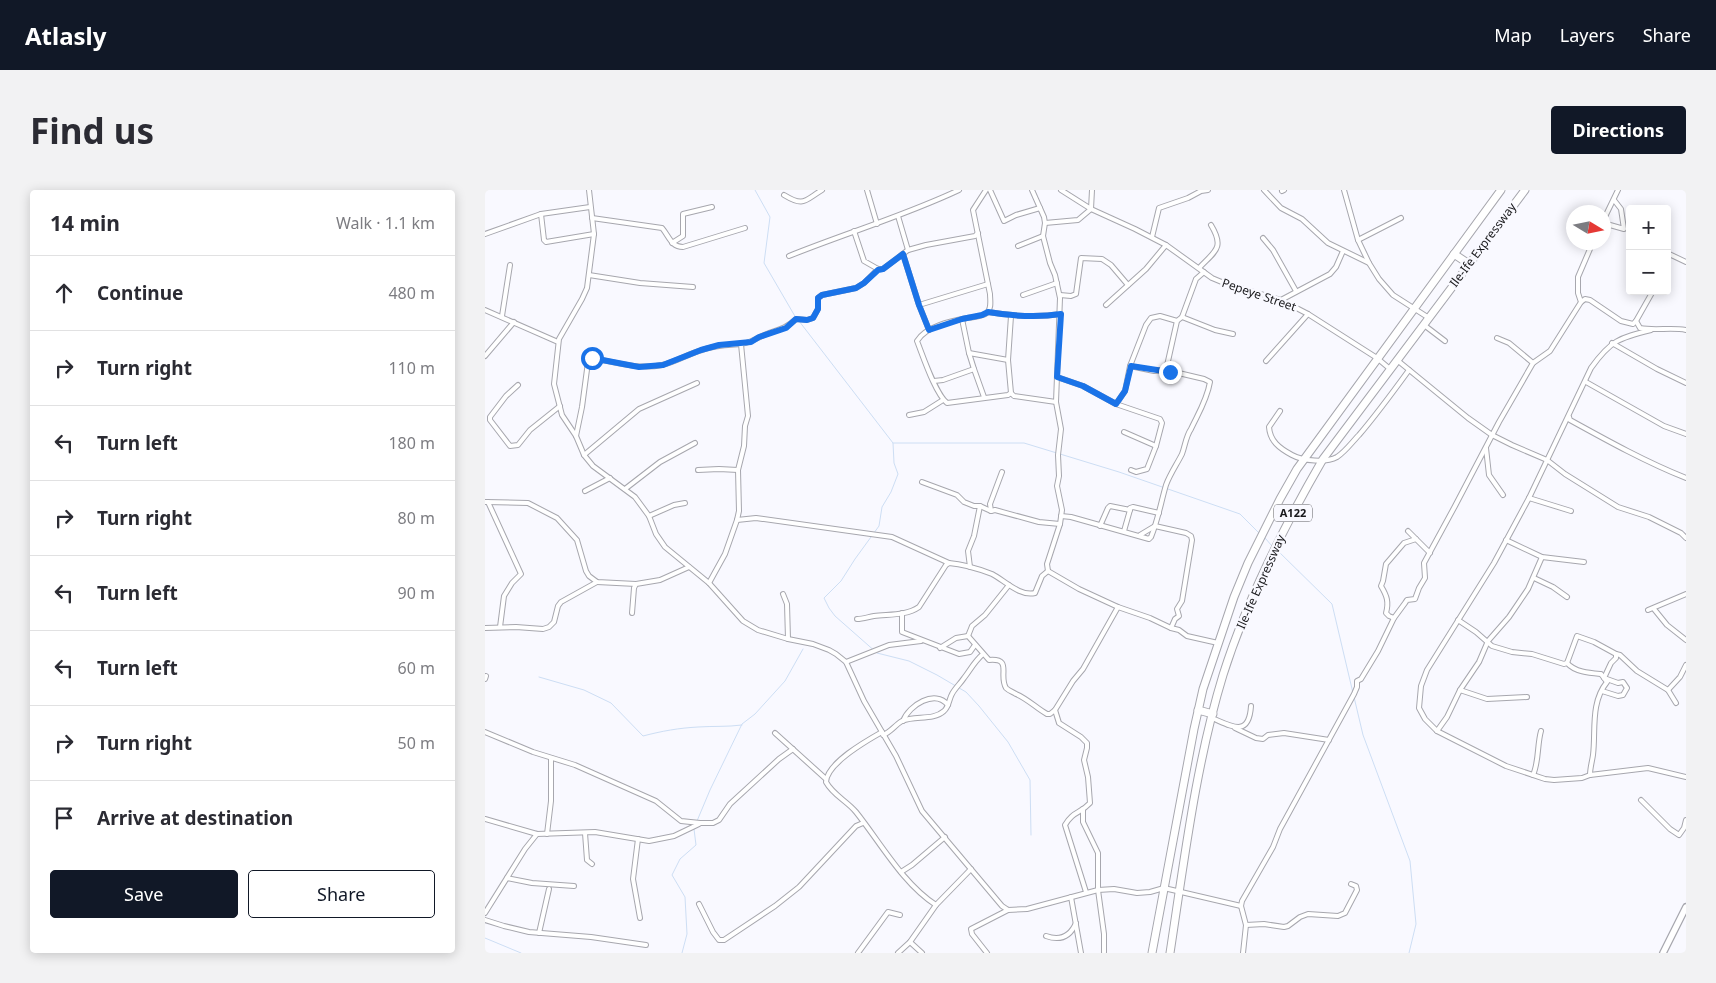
<!DOCTYPE html>
<meta charset="utf-8">
<style>
:root{--surface:#fff;--page:#f2f2f3;--text:#2b2b33;--muted:#7c7c81;--line:#e1e1e2;--accent:#111827}
body{margin:0;font-family:"Noto Sans",sans-serif;background:var(--page);color:var(--text)}
.controls{position:absolute;right:15px;top:15px;display:grid;overflow:hidden;border-radius:5px;box-shadow:0 2px 12px #0003}
.controls button{width:45px;height:45px;display:grid;place-items:center;padding:0;border:0;border-bottom:1px solid var(--line);background:var(--surface);color:var(--text);font:25px sans-serif}
.compass{position:absolute;left:1081px;top:15px;width:45px;height:45px;border-radius:50%;background:var(--surface);box-shadow:0 2px 12px #0003;rotate:100deg}
.stop{position:absolute;width:15px;height:15px;margin:-11px;border:4px solid #1a73e8;border-radius:50%;background:#fff}
.stop.end{background:#1a73e8;border-color:#fff;box-shadow:0 1px 5px #0008}
.list{margin:0;padding:0;list-style:none}
h2{display:flex;justify-content:space-between;align-items:center;height:65px;margin:0;padding:0 20px;font-size:21px}
h2 small{font-size:16px;font-weight:400;color:var(--muted)}
.list li{display:grid;grid-template-columns:32px 1fr auto;gap:15px;align-items:center;box-sizing:border-box;height:75px;padding:0 20px;border-top:1px solid var(--line)}
.list b{display:block;font-size:19px;white-space:nowrap}
.list em{font-size:16px;font-style:normal;color:var(--muted)}
.actions{display:flex;gap:10px;padding:15px 20px}
.actions a{flex:1;padding:11px 0;border:1px solid var(--accent);border-radius:5px;text-align:center;font-size:18px;color:var(--accent)}
.actions .main{background:var(--accent);color:#fff}
.icon{flex:none;width:28px;height:28px;fill:none;stroke:currentColor;stroke-width:2;stroke-linecap:round;stroke-linejoin:round}
.map{position:relative;flex:none;width:1201px;height:763px;overflow:hidden;border-radius:5px}
header{display:flex;align-items:center;gap:30px;box-sizing:border-box;height:70px;padding:0 25px;background:var(--accent);color:#fff}
header strong{font-size:24px}
nav{display:flex;gap:28px;margin-inline-start:auto;font-size:18px}
.intro{display:flex;align-items:center;justify-content:space-between;box-sizing:border-box;height:120px;padding:0 30px}
h1{margin:0;font-size:35px}
.button{padding:12px 22px;border-radius:5px;background:var(--accent);color:#fff;font-size:18px;font-weight:700}
main{display:flex;gap:30px;padding:0 30px}
aside{flex:1;background:var(--surface);border-radius:5px;box-shadow:0 2px 12px #0003}
.map>svg:first-child{display:block}
.lines{fill:none;stroke-linecap:round;stroke-linejoin:round}
.stream{stroke:#cddef4;stroke-width:1}
.street-casing{stroke:#a7a7ae;stroke-width:6}
.secondary-casing{stroke:#a7a7ae;stroke-width:8}
.highway-casing{stroke:#a7a7ae;stroke-width:9}
.street{stroke:#fff;stroke-width:4}
.secondary{stroke:#fff;stroke-width:5.5}
.highway{stroke:#fff;stroke-width:7}
.route{stroke:#1a73e8;stroke-width:6}
.labels{text-anchor:middle;stroke-width:5;stroke-linejoin:round;paint-order:stroke}
.shield{fill:#f9f9ff;stroke:#5c5c60;stroke-width:1}
.shield-label{font-size:11px;font-weight:bold;fill:#19191c}
.street-label{font-size:12px;fill:#19191c;stroke:#f9f9ff}
</style>
<header>
<strong>Atlasly</strong>
<nav><a>Map</a><a>Layers</a><a>Share</a></nav>
</header>
<div class="intro"><h1>Find us</h1><a class="button">Directions</a></div>
<main>
<aside>
<h2>14 min<small>Walk · 1.1 km</small></h2>
<ul class="list">
<li><svg class="icon" aria-label="ahead" viewBox="0 0 24 24"><path d="M12 20V5M6 11l6-6 6 6"/></svg><div><b>Continue</b></div><em>480 m</em></li>
<li><svg class="icon" aria-label="right" viewBox="0 0 24 24"><path d="M7 20v-9h11M14 6l5 5-5 5"/></svg><div><b>Turn right</b></div><em>110 m</em></li>
<li><svg class="icon" aria-label="left" viewBox="0 0 24 24"><path d="M17 20v-9H6M10 6l-5 5 5 5"/></svg><div><b>Turn left</b></div><em>180 m</em></li>
<li><svg class="icon" aria-label="right" viewBox="0 0 24 24"><path d="M7 20v-9h11M14 6l5 5-5 5"/></svg><div><b>Turn right</b></div><em>80 m</em></li>
<li><svg class="icon" aria-label="left" viewBox="0 0 24 24"><path d="M17 20v-9H6M10 6l-5 5 5 5"/></svg><div><b>Turn left</b></div><em>90 m</em></li>
<li><svg class="icon" aria-label="left" viewBox="0 0 24 24"><path d="M17 20v-9H6M10 6l-5 5 5 5"/></svg><div><b>Turn left</b></div><em>60 m</em></li>
<li><svg class="icon" aria-label="right" viewBox="0 0 24 24"><path d="M7 20v-9h11M14 6l5 5-5 5"/></svg><div><b>Turn right</b></div><em>50 m</em></li>
<li><svg class="icon" aria-label="arrive" viewBox="0 0 24 24"><path d="M6 21V4h12l-3 4 3 4H6"/></svg><div><b>Arrive at destination</b></div></li>
</ul>
<div class="actions"><a class="main">Save</a><a>Share</a></div>
</aside>
<div class="map">
<svg width="1201" height="763" viewBox="0 0 1201 763">
<rect width="100%" height="100%" fill="#f9f9ff"/>
<g class="lines">
<g class="stream">
<path d="M270,0L285,27L279,73L311,128"/>
<path d="M314,131L408,253L409,273L413,284L406,302L397,317L394,336L370,369L356,391L339,408L344,418L350,426L392,463L424,471L452,485L481,502L494,516L523,552L545,590L546,645"/>
<path d="M408,253H539L634,282L755,324L775,344"/>
<path d="M780,348L787,356"/>
<path d="M792,360L847,414L868,503"/>
<path d="M54,487L99,500L126,513L158,546C177,541 194,538 213,537C228,536 242,537 257,535"/>
<path d="M869,507L878,545L925,671L931,734L924,763"/>
<path d="M212,631L225,600L257,534L270,524L300,491L318,459"/>
<path d="M0,748L36,763"/>
<path d="M197,763L202,744L200,707L187,685L195,669L211,655L209,639"/>
</g>
<defs>
<g id="street">
<path d="M104,0L109,44L102,98L97,109L74,149L69,194L77,225L91,246L99,265L108,276L150,307L164,326L171,344L180,357L224,393L258,431L273,440L303,449L328,454L344,460L351,464L361,472L379,511L411,566L437,621L517,716L523,720L542,719L613,700L629,699L652,703L665,702L679,698L756,716"/>
<path d="M382,0L392,34"/>
<path d="M501,0L488,20L505,104C505,110 507,118 502,123C497,127 488,127 482,128C466,131 441,136 432,151C438,166 450,203 462,213L523,205L526,203"/>
<path d="M505,0L519,31L531,25L555,18"/>
<path d="M547,0L559,27L560,33L558,46L565,73L570,85L575,108L571,212L576,239L573,265L574,286L572,296L577,320L575,334L562,374L563,381"/>
<path d="M576,0L606,19L650,39L681,55L727,88L739,93L796,110L823,124L892,168L905,179"/>
<path d="M779,0L796,18L817,29L843,53L884,73L894,89L908,105L944,128"/>
<path d="M859,0L873,50L884,73"/>
<path d="M797,1L799,0"/>
<path d="M299,5C319,17 319,11 337,0"/>
<path d="M56,24L59,50L61,52L109,44"/>
<path d="M413,26L423,60"/>
<path d="M107,28L177,38C184,46 186,57 198,57L260,38"/>
<path d="M1118,31L1133,0"/>
<path d="M560,33L593,30L606,19L607,0"/>
<path d="M1118,33L1139,39L1136,19L1129,10"/>
<path d="M369,41L379,71L393,79H398L423,60L441,55L490,46L493,43"/>
<path d="M0,44L56,24L105,17"/>
<path d="M667,47L674,18L703,8L716,1L723,0"/>
<path d="M778,48L788,60L811,101"/>
<path d="M873,50L916,28"/>
<path d="M187,53L198,46V24L227,17"/>
<path d="M533,56L558,46"/>
<path d="M1182,63L1201,72"/>
<path d="M418,64L434,115L444,140"/>
<path d="M304,66C361,43 419,26 474,0"/>
<path d="M714,78C730,61 740,58 726,35"/>
<path d="M104,85L155,93L208,97"/>
<path d="M538,105L572,93"/>
<path d="M575,105L586,106L591,104L596,68L617,69L626,75L643,95"/>
<path d="M796,110L845,84L851,77L858,61"/>
<path d="M1096,112L1100,109L1105,110L1136,131L1148,134L1151,131L1168,101"/>
<path d="M434,115L503,94"/>
<path d="M621,115L661,79L681,55"/>
<path d="M0,120L73,152"/>
<path d="M503,122C527,126 551,128 576,124"/>
<path d="M17,126L25,75"/>
<path d="M526,126L523,170L526,203L529,206L571,212"/>
<path d="M697,127L730,140L748,144"/>
<path d="M1151,131L1155,138C1171,141 1186,137 1201,140"/>
<path d="M939,135L960,151"/>
<path d="M1166,140C1134,148 1126,150 1106,178L1044,308L1009,373L942,480L936,496L934,518L940,529L952,541L1021,576L1060,589L1069,590L1097,588L1105,585L1163,578L1201,587"/>
<path d="M1012,148L1024,153L1048,173"/>
<path d="M1127,153L1172,179L1201,193"/>
<path d="M484,163L523,170"/>
<path d="M0,166L29,132"/>
<path d="M912,170L983,228L1007,245L1027,255L1062,270L1080,284L1133,317L1164,327L1196,343L1201,348"/>
<path d="M781,171L823,124"/>
<path d="M645,176L669,181L681,180"/>
<path d="M489,179L499,207"/>
<path d="M572,187L598,196L631,214L675,229L677,233L671,256L662,279L651,282L646,280"/>
<path d="M449,191L458,190L489,179L484,163L477,129"/>
<path d="M1101,192L1179,236L1201,244"/>
<path d="M33,195L21,206L5,227V230L25,256L33,255L45,240L75,216"/>
<path d="M631,214L640,201L645,176L661,135L666,128L675,126L692,131"/>
<path d="M795,221L784,237C785,251 794,258 807,265C818,271 841,273 852,267C861,261 867,252 874,245C892,224 908,202 924,180"/>
<path d="M424,225L439,222L458,210"/>
<path d="M1084,227L1085,230C1123,251 1161,272 1201,288"/>
<path d="M639,242L671,256"/>
<path d="M91,246L97,217L103,172L107,168C129,172 154,180 177,175C191,172 203,164 217,160C230,155 242,155 256,154"/>
<path d="M1001,258L1004,285L1018,305"/>
<path d="M99,265L154,219L212,193"/>
<path d="M213,280L234,279L253,280"/>
<path d="M437,292L472,305L479,312L489,316H495L506,321L510,320L554,332L575,334"/>
<path d="M140,299L175,272L210,253"/>
<path d="M100,301L125,288"/>
<path d="M1044,308L1086,321"/>
<path d="M0,312L43,313L72,328L92,350L101,381L104,386L112,392L151,394"/>
<path d="M3,312L36,384L27,393L19,406L15,437"/>
<path d="M506,321L505,314L517,282"/>
<path d="M164,326L189,315L200,313"/>
<path d="M576,326L586,327L664,349L666,347C673,330 676,312 681,295C685,284 692,274 697,264C700,256 701,246 706,239C713,224 722,210 725,192L719,189L681,180L692,131L697,127L711,89L719,82"/>
<path d="M252,330L271,328L407,347L464,373"/>
<path d="M615,336L623,318L625,316L645,320V318L648,317L674,323"/>
<path d="M639,341L645,320"/>
<path d="M923,341L945,363"/>
<path d="M655,345L670,336L701,343L706,346L707,350L697,411L692,419L694,426L690,429L686,438"/>
<path d="M1021,350L1057,367L1099,372"/>
<path d="M485,377L483,361L489,346L495,316"/>
<path d="M563,381L594,399L633,417L665,428L686,438L694,440L702,446L733,453"/>
<path d="M1049,388L1068,397L1082,407"/>
<path d="M224,393L240,364L252,330L254,321L253,280L259,256L260,236L263,226L256,154C264,153 268,150 275,147C290,139 297,142 311,129L322,130L328,128L333,119V108L337,105L371,98L379,93L393,79"/>
<path d="M298,404L302,414L303,449"/>
<path d="M1169,419L1182,435L1201,450"/>
<path d="M1163,420L1201,404"/>
<path d="M147,423L149,398L151,394L175,390L204,377"/>
<path d="M417,423V442L474,464L485,462L490,455"/>
<path d="M909,428L904,426L901,423C904,412 902,406 896,396L898,391L901,374L919,353L931,349"/>
<path d="M372,429C378,429 383,427 389,426C403,424 421,426 434,417L461,375L464,373C478,374 494,379 507,384C519,390 535,407 550,403L557,386L563,381"/>
<path d="M973,430L991,442L1007,456L1027,462L1047,464L1079,474L1082,473C1090,482 1104,483 1116,484L1119,488L1133,493L1138,492L1142,498L1138,505L1133,506L1117,501"/>
<path d="M0,438L31,437L58,439L64,437L69,432L73,416L76,412L112,392"/>
<path d="M483,446L504,470C528,468 513,485 521,498C524,501 528,502 531,504C543,509 551,518 562,524H565L570,520L588,491L598,479L633,417"/>
<path d="M483,446L487,436L500,425L524,395"/>
<path d="M455,458L471,448L483,446"/>
<path d="M1131,464L1135,465L1152,481L1183,500L1191,513"/>
<path d="M361,472L404,455L436,451"/>
<path d="M1082,473L1092,446L1109,452L1131,464V468L1126,473L1119,488L1122,492C1105,513 1111,541 1108,565C1107,572 1105,578 1105,585"/>
<path d="M0,489L1,486"/>
<path d="M975,500L994,472L1003,451L1024,427L1043,399L1057,367"/>
<path d="M1183,500L1195,487L1201,475"/>
<path d="M570,520L574,533L596,547L602,553V558L599,570L603,587L605,613C595,624 588,621 580,635L601,702"/>
<path d="M727,528C746,536 764,548 766,516"/>
<path d="M418,531C424,515 450,499 463,515"/>
<path d="M750,538L771,548L778,549L783,545L799,543L844,550"/>
<path d="M952,541L962,527L975,500L1002,509L1042,507"/>
<path d="M0,542L48,562L90,575L171,611L196,631L215,633H228L234,630L245,614L294,569L308,559"/>
<path d="M397,542C381,551 342,573 341,592C348,605 362,611 371,622C395,652 418,694 451,715"/>
<path d="M290,543L341,589"/>
<path d="M398,545C406,542 410,535 417,531C430,525 448,531 459,521C464,517 464,509 467,504C470,498 475,494 479,488C486,479 489,472 498,464"/>
<path d="M1048,585C1054,572 1052,555 1056,541"/>
<path d="M1156,610L1185,639L1194,645L1199,638L1201,630"/>
<path d="M598,619V632L613,663V700L619,744V762"/>
<path d="M0,629L52,644L110,642L164,651L189,646L214,634"/>
<path d="M100,643L102,670L107,674"/>
<path d="M62,644L66,611V568"/>
<path d="M153,649L148,689L155,728"/>
<path d="M416,682L427,675L460,647"/>
<path d="M22,688L47,693L89,696"/>
<path d="M586,707L596,763"/>
<path d="M214,714L228,742L234,750H239L290,716L314,697L371,636L378,633"/>
<path d="M0,723L40,659L52,644"/>
<path d="M0,730L19,736L44,742L106,747L161,755"/>
<path d="M761,735L779,734L799,737L803,736L815,727L823,724L853,726L860,723L872,700L871,696L866,694"/>
<path d="M54,743L64,699"/>
<path d="M561,746C575,751 585,747 591,733"/>
<path d="M425,752L437,763"/>
<path d="M373,763L403,722L415,725"/>
<path d="M413,763L425,752L451,715L486,679"/>
<path d="M502,763L487,744L486,739L523,720"/>
<path d="M758,763L761,735L756,716L757,711L788,657L795,639L869,504L872,497V491L876,489L893,461L909,428L920,413L922,410L930,409L934,398L940,388L939,373L970,316L1014,232L1048,173L1065,161L1096,112L1093,103V87L1108,52"/>
</g>
<path id="secondary" d="M1178,763L1201,717"/>
<g id="highway">
<path d="M969,64L984,74"/>
<path d="M713,520L728,524"/>
<path d="M667,763L709,539L718,499L749,407L763,373L795,309L812,279L1016,0"/>
<path d="M685,763C699,672 711,573 738,485C762,409 798,338 838,269L1040,0"/>
</g>
</defs>
<use href="#street" class="street-casing"/>
<use href="#secondary" class="secondary-casing"/>
<use href="#highway" class="highway-casing"/>
<use href="#street" class="street"/>
<use href="#secondary" class="secondary"/>
<use href="#highway" class="highway"/>
</g>
<g class="lines">
<path class="route" d="M107,168L154,177L178,175L216,160L234,155L266,152L274,147L301,138L311,129L322,130L328,128L333,119V108L337,105L371,98L379,93L393,80L398,79L418,64L434,115L444,140L477,129L497,125L503,122C527,126 551,128 576,124L572,187L598,196L631,214L640,201L646,176L685,182"/>
</g>
<g class="labels">
<rect class="shield" x="789" y="314.5" width="38" height="17" rx="4"/>
<g class="shield-label">
<text x="808" y="327">A122</text>
</g>
<g class="street-label">
<text transform="translate(998 55) rotate(-53)" y="4">Ile-Ife Expressway</text>
<text transform="translate(774 105) rotate(19)" y="4">Pepeye Street</text>
<text transform="translate(776 392) rotate(-66)" y="4">Ile-Ife Expressway</text>
</g>
</g>
</svg>
<div class="controls">
<button>+</button>
<button>−</button>
</div>
<svg class="compass" viewBox="-18 -18 36 36"><path d="M0-13l5 13h-10z" fill="#e53935"/><path d="M0 13l5-13h-10z" fill="#7c7c81"/></svg>
<div class="stop" style="left:107px;top:168px"></div>
<div class="stop end" style="left:685px;top:182px"></div>
</div>
</main>
